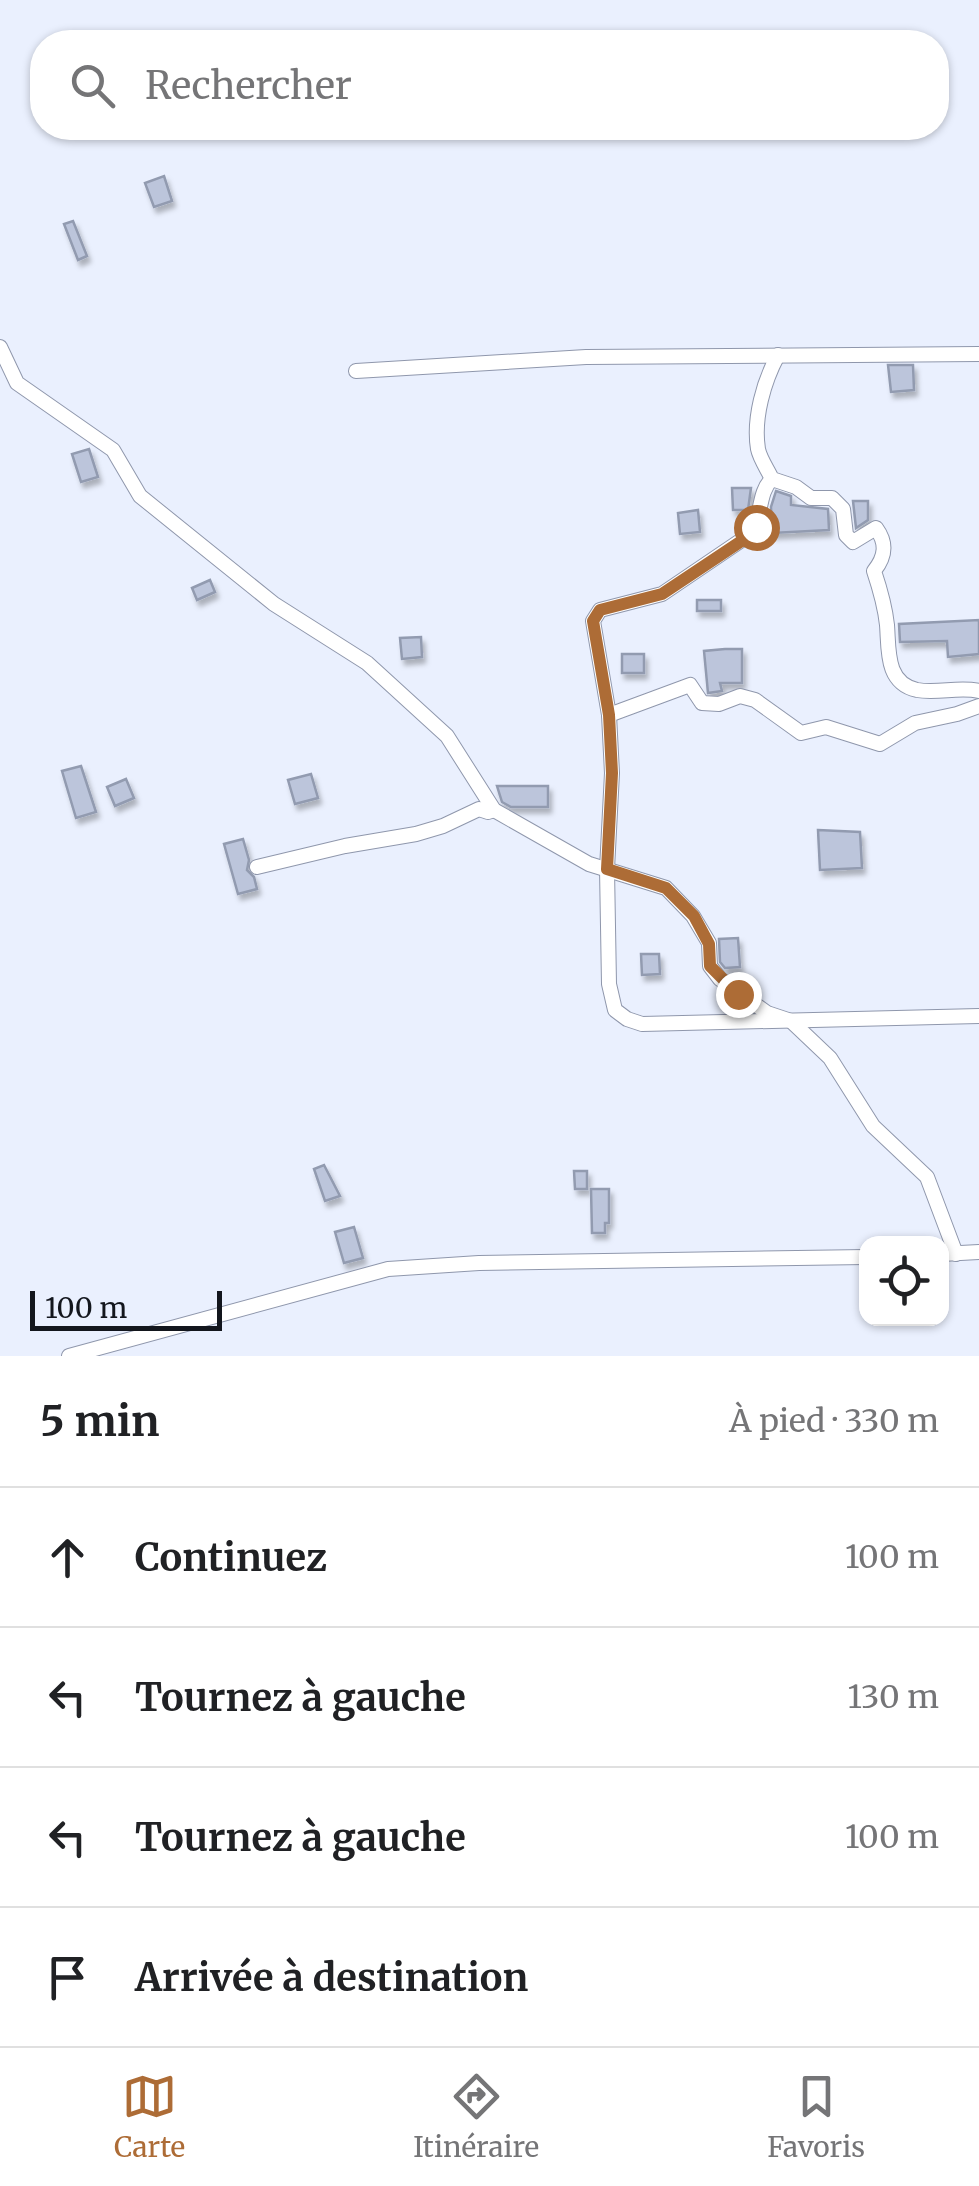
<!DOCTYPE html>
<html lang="fr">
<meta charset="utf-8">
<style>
:root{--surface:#fff;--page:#f6f6f6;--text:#202124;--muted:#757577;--line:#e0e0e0;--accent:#ad6c36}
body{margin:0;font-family:Merriweather,serif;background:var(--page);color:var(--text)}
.controls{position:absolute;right:30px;bottom:30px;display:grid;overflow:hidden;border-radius:20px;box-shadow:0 2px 8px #0004}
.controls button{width:90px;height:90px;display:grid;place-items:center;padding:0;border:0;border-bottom:2px solid var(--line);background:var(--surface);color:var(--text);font:50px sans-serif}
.scale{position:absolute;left:30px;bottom:25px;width:192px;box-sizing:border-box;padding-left:10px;border:5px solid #13161d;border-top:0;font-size:28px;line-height:35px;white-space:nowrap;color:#13161d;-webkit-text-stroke:8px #eaf0fe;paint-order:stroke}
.stop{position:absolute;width:30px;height:30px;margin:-22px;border:8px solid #ad6c36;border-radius:50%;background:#fff}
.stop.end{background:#ad6c36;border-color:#fff;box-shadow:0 2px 10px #0008}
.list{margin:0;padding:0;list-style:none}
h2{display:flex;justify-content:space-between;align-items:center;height:130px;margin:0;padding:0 40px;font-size:42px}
h2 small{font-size:32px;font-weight:400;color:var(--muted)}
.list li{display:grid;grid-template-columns:65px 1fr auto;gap:30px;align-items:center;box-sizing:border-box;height:140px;padding:0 40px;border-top:2px solid var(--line)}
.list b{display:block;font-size:38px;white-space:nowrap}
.list em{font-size:32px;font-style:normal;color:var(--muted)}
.icon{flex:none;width:55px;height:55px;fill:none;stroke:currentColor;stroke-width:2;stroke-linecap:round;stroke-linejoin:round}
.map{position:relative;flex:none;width:979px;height:1356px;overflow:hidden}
.search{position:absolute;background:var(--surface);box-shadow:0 2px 8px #0004;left:30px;right:30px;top:30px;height:110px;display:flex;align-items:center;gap:25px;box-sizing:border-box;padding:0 35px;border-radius:40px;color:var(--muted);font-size:38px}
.sheet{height:690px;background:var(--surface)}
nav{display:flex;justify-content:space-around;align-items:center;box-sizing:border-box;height:140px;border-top:2px solid var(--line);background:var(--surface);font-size:28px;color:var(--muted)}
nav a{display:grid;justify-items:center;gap:5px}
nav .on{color:var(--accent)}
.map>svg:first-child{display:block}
.building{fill:#bcc5db;stroke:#929bb0;stroke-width:2.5;filter:url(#shadow)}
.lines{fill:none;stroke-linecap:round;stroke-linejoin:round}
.minor-casing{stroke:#8f97ac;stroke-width:16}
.minor{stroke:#fff;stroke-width:14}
.route{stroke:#ad6c36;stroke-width:12}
</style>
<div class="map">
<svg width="979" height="1356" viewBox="0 0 979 1356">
<defs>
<filter id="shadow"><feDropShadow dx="3" dy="5.5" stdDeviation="2.5" flood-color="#0004"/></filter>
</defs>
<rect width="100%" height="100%" fill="#eaf0fe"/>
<g class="building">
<path d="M164,176L172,201L154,207L145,183Z"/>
<path d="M73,221L87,256L78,260L64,224Z"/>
<path d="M888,365H913L914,390L891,392Z"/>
<path d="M89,449L98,477L81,482L72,454Z"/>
<path d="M732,488H751L748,510H733Z"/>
<path d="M776,491L791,496V505L828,509L829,530L772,533L771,507Z"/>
<path d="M853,501H868V520L856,528Z"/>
<path d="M698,510L700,532L680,534L678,513Z"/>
<path d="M210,580L215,592L197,600L192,588Z"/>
<rect x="697" y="600" width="24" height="11"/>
<path d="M979,620V654L948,657L947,641L900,642L899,624Z"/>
<path d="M421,637L422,657L402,659L400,638Z"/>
<path d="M725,649H742V683H720L722,691L708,693L704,651Z"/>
<rect x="622" y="654" width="22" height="19"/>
<path d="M81,766L96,812L76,818L62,771Z"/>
<path d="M311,774L318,798L295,804L288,780Z"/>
<path d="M126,779L134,798L115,806L107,787Z"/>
<path d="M497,786H548V807H511L502,802Z"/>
<path d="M818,830L860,832L862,868L820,870Z"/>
<path d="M243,839L249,860L247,870L254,877L257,889L238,894L224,844Z"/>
<path d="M738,938L740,967L725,968L720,962L719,939Z"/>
<path d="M641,954H659L660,974L642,975Z"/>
<path d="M324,1165L340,1196L325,1201L314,1169Z"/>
<path d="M574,1171H587V1189H575Z"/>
<path d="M591,1189H609V1223H605V1233H592Z"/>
<path d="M354,1227L363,1258L344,1263L335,1232Z"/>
</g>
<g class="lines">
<defs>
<g id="minor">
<path d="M0,347L17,383L113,450L140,496L274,604L367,663L447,736L494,810L589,864L666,888L693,916L709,943L710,966L720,979L767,1013L791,1021L830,1058L873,1126L927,1177L956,1254"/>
<path d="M778,355C764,381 753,418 758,449C760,459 768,470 772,479L796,487L811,498H832L843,509L846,535L853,542L876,528C887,543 886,556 874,571C880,589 885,606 887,625C889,649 885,683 917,690C938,694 959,686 979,691"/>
<path d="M356,371L586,357L979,354"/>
<path d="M772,479C757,493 763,519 749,535L662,594L600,610L593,621L609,715L612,773L607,869L609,984L615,1010L627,1019L642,1024L979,1016"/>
<path d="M609,715L690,685L702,703L719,704L740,696L755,700L801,733L826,727L880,744L915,723L957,714L979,706"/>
<path d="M257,867L345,846L416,834L443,826L479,809L488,812L494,810"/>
<path d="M942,1254L979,1252"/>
<path d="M69,1356L388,1269L479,1263L866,1257"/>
</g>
</defs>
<use href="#minor" class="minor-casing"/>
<use href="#minor" class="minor"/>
</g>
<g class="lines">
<path class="route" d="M738,994L710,966L709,944L694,916L666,888L607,869L612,773L609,715L593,621L600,610L662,594L749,536L756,527"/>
</g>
</svg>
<div class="controls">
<button><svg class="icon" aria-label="locate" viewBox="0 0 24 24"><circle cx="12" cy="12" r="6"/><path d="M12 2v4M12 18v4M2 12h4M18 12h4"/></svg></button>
</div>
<div class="scale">100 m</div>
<div class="stop" style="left:756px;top:527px"></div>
<div class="stop end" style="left:738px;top:994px"></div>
<div class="search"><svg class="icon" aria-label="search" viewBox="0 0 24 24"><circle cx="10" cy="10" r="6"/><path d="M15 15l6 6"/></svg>Rechercher</div>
</div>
<section class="sheet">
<h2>5 min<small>À pied · 330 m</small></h2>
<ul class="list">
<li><svg class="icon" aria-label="ahead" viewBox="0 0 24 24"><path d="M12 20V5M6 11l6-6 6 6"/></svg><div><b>Continuez</b></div><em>100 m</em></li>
<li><svg class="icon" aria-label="left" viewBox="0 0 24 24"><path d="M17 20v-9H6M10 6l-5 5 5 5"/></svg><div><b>Tournez à gauche</b></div><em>130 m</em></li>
<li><svg class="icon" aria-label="left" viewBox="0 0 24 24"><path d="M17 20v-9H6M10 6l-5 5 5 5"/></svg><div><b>Tournez à gauche</b></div><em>100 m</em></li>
<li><svg class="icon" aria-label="arrive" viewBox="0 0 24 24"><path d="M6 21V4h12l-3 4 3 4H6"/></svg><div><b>Arrivée à destination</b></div></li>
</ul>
</section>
<nav>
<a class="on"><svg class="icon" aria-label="map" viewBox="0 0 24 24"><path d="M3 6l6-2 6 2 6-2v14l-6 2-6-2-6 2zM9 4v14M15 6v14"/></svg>Carte</a>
<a><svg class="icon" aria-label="directions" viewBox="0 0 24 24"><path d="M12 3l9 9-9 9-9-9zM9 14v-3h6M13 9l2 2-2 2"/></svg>Itinéraire</a>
<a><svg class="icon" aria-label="saved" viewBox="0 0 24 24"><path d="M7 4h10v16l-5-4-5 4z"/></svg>Favoris</a>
</nav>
